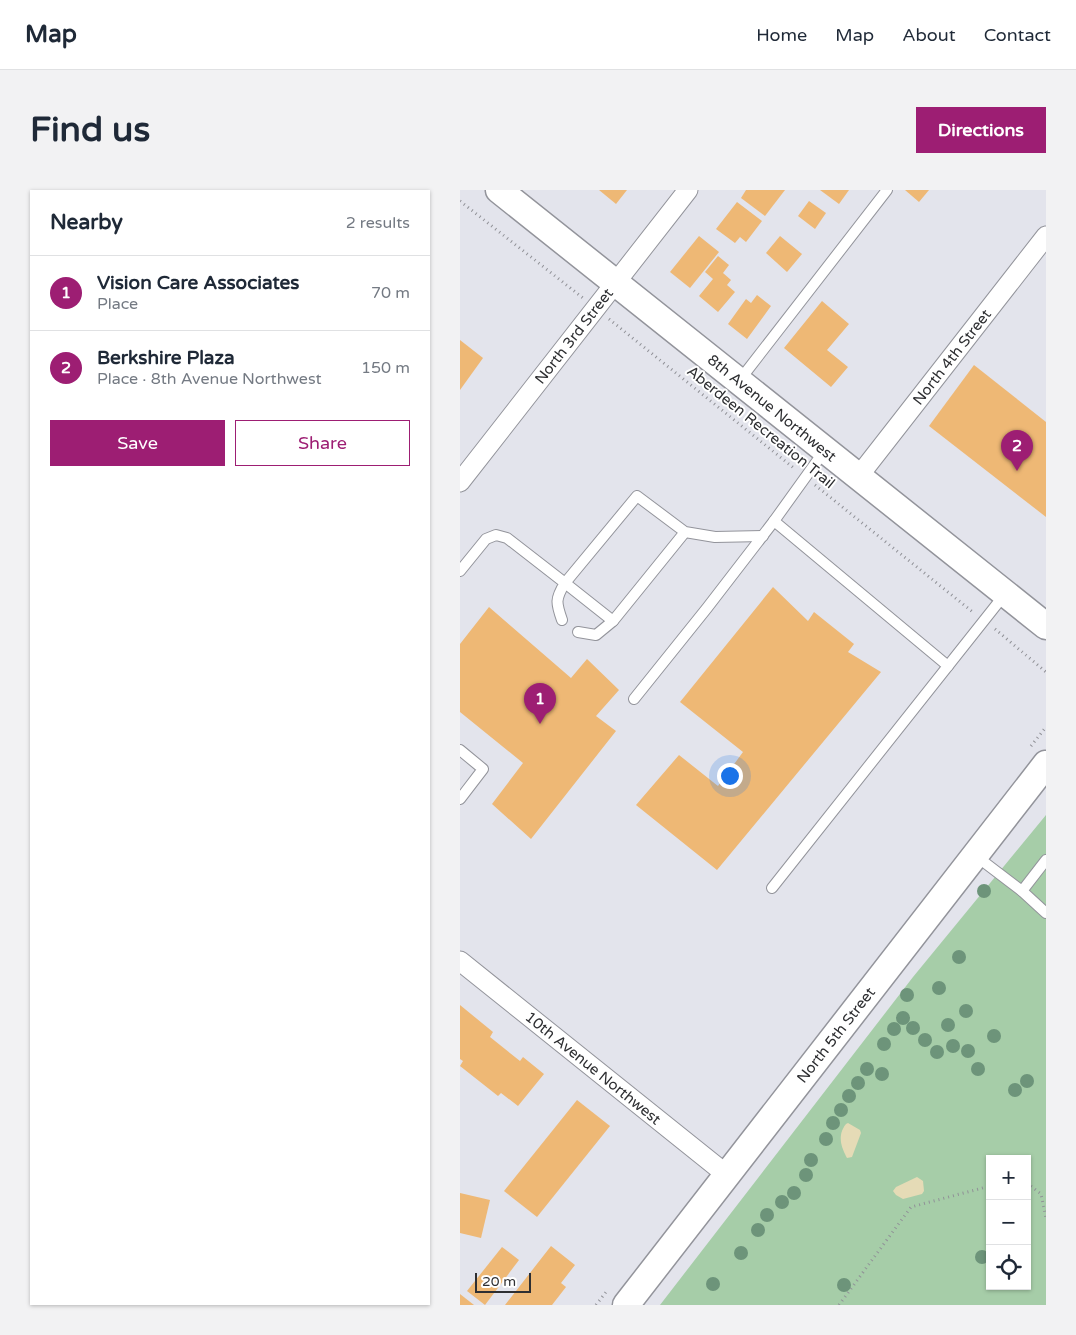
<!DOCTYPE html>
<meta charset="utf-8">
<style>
:root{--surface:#fff;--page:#f2f2f3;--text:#1f2937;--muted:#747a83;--line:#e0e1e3;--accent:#9d1e73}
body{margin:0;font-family:"Varela Round",sans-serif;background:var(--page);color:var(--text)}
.controls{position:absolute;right:15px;bottom:15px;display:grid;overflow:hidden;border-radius:0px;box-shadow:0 1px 4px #0004}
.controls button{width:45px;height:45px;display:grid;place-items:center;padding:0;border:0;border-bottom:1px solid var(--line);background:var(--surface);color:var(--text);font:25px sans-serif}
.scale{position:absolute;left:15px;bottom:12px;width:56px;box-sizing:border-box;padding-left:5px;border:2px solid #2e2f32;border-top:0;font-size:14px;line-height:18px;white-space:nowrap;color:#2e2f32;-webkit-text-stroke:4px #fff;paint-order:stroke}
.you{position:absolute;left:269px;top:585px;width:18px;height:18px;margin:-12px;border:4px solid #fff;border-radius:50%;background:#1a73e8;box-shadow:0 0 0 8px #1a73e833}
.badge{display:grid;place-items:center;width:32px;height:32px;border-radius:50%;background:var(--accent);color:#fff;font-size:16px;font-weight:700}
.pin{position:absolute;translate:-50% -41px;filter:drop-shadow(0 1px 2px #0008)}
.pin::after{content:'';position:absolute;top:26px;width:18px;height:15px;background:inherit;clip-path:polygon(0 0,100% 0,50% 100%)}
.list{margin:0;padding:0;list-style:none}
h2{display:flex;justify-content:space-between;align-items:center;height:65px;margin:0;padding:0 20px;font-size:21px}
h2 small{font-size:16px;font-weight:400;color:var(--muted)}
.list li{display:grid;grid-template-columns:32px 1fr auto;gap:15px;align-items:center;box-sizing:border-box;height:75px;padding:0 20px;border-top:1px solid var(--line)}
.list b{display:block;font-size:19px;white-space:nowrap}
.list p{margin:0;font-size:16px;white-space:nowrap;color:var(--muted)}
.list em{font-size:16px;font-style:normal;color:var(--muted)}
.actions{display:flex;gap:10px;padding:15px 20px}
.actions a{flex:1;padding:11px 0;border:1px solid var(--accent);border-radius:0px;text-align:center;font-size:18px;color:var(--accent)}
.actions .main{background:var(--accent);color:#fff}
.icon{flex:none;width:28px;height:28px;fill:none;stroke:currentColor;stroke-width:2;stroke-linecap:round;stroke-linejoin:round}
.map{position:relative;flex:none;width:586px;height:1115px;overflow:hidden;border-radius:0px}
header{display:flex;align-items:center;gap:30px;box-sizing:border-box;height:70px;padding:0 25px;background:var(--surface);border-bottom:1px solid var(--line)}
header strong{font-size:24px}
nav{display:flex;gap:28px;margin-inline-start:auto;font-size:18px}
.intro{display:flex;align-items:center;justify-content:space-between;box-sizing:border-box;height:120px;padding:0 30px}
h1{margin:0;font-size:35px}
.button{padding:12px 22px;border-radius:0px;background:var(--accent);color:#fff;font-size:18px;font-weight:700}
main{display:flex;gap:30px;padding:0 30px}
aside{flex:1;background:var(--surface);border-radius:0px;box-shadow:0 1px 4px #0004}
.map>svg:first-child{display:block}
.green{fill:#a6cda8;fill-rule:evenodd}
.sand{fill:#e5dbb6}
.building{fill:#eeb875}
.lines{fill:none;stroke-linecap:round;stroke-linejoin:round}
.lane-casing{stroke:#93949b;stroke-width:12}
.street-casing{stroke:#93949b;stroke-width:21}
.secondary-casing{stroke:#93949b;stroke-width:29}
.path{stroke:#909197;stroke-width:3;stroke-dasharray:1 4;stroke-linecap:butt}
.lane{stroke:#fff;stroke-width:10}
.street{stroke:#fff;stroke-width:19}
.secondary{stroke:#fff;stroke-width:26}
.tree{fill:#6d947a}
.labels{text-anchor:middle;stroke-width:4;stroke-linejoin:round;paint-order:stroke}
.street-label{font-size:15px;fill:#2e2f32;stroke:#fff}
</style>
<header>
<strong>Map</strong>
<nav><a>Home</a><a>Map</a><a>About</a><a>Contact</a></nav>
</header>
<div class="intro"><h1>Find us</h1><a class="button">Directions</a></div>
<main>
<aside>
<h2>Nearby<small>2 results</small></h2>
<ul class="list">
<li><span class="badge">1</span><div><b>Vision Care Associates</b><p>Place</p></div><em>70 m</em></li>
<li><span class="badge">2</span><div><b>Berkshire Plaza</b><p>Place · 8th Avenue Northwest</p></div><em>150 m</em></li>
</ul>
<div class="actions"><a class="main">Save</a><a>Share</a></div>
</aside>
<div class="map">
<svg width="586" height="1115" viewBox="0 0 586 1115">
<rect width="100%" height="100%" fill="#e3e4ec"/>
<path class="green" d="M586,625V1115H200L453,787ZM530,969H567V1096H530Z"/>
<g class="sand">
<path d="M388,933L400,940L401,943L392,967L387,968C381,957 377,945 386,934Z"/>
<path d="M457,987L463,991L464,1001L462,1004L443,1009L436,1005L433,1001L436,997Z"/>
</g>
<g class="building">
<path d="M139,0H167L156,14Z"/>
<path d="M286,0H325L305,26L281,8Z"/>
<path d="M360,0H389L379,14Z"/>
<path d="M445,0H469L459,12Z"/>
<path d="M349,11L366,23L355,39L338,26Z"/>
<path d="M277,12L302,31L286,52L280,47L275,53L256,39Z"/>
<path d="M239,46L259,62L230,98L210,82Z"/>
<path d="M320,46L342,64L327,82L306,63Z"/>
<path d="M258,66L269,75L263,83L271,90L267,95L275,102L258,122L239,106L253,89L245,82Z"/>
<path d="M297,105L311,116L287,149L268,134L286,109L291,113Z"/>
<path d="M362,111L389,134L367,160L388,177L371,197L324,158Z"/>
<path d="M0,150L23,168L0,200Z"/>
<path d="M514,175L586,232V327L469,236Z"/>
<path d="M313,397L348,431L354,422L394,454L388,462L421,482L257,680L176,615L219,565L258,596L283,562L220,512Z"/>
<path d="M29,417L111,488L127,469L159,500L136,526L156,541L71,649L32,614L63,573L0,522V454Z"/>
<path d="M0,815L33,842L30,847L60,871L63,867L84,884L58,916L41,903L38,906L0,876L3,871L0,869Z"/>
<path d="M117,910L150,936L77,1027L44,1001Z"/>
<path d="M0,1003L30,1010L21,1048L0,1043Z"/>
<path d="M91,1056L115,1075L101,1093L106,1097L92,1115H45Z"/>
<path d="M42,1057L59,1070L25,1115L7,1101Z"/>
<path d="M0,1104L14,1115H0Z"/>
</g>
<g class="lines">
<defs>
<g id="lane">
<path d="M279,191L427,0"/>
<path d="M365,260L314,331L488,476"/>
<path d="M225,342L153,431L105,393L177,306L225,342L255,347L303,346"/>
<path d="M0,381L26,349L36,345L47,348L105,393C95,409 96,413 102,430"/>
<path d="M118,442L136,445L153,431"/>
<path d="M174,509L247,418L314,331"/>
<path d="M0,560L23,579L0,609"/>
<path d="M516,666L562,701L586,723"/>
<path d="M312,698L545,404"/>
<path d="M562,701L586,670"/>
</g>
<g id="street">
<path d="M398,287L586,46"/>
<path d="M0,292L228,0"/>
<path d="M0,771L267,985"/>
</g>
<g id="secondary">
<path d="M39,0L586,436"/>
<path d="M166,1115L586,574"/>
</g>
</defs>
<use href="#lane" class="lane-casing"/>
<use href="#street" class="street-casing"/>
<use href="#secondary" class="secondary-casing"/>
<g class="path">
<path d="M0,11L123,108"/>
<path d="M149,129L335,279"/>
<path d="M355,295L514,423"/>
<path d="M535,439L586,482"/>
<path d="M571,556L586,537"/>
<path d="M567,993L581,1004L586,1028"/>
<path d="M136,1115L146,1102"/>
<path d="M379,1115L451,1017L530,996"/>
</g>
<use href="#lane" class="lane"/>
<use href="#street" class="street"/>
<use href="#secondary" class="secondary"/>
</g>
<g class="tree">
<circle cx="524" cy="701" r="7"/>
<circle cx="499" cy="767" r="7"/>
<circle cx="479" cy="798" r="7"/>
<circle cx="447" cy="805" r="7"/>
<circle cx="506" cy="821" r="7"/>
<circle cx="443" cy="828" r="7"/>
<circle cx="488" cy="835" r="7"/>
<circle cx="453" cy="838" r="7"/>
<circle cx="434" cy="839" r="7"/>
<circle cx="534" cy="846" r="7"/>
<circle cx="465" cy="850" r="7"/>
<circle cx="424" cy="854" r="7"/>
<circle cx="493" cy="856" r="7"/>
<circle cx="508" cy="861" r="7"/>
<circle cx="477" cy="862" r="7"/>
<circle cx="407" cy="879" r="7"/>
<circle cx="518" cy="879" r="7"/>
<circle cx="422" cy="884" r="7"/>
<circle cx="567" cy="891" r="7"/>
<circle cx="398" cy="893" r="7"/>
<circle cx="555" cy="900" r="7"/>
<circle cx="389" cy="906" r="7"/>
<circle cx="381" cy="920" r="7"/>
<circle cx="373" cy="933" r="7"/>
<circle cx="366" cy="949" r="7"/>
<circle cx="351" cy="970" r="7"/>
<circle cx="346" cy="985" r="7"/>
<circle cx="334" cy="1003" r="7"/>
<circle cx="322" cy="1012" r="7"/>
<circle cx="307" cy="1025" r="7"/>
<circle cx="298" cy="1040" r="7"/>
<circle cx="281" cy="1063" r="7"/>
<circle cx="522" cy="1067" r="7"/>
<circle cx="253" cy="1094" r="7"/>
<circle cx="384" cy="1095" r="7"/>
</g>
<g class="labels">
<g class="street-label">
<text transform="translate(114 146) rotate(-52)" y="5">North 3rd Street</text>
<text transform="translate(492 167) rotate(-52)" y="5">North 4th Street</text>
<text transform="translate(312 218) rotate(39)" y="5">8th Avenue Northwest</text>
<text transform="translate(301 237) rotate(39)" y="5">Aberdeen Recreation Trail</text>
<text transform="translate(376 845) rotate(-52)" y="5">North 5th Street</text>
<text transform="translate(133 878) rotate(39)" y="5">10th Avenue Northwest</text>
</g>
</g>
</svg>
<div class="controls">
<button>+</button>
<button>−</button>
<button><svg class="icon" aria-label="locate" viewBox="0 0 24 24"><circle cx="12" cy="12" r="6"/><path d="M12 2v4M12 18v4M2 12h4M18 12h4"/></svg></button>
</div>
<div class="scale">20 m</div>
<div class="you"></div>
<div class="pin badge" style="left:80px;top:534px">1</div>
<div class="pin badge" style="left:557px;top:281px">2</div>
</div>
</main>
